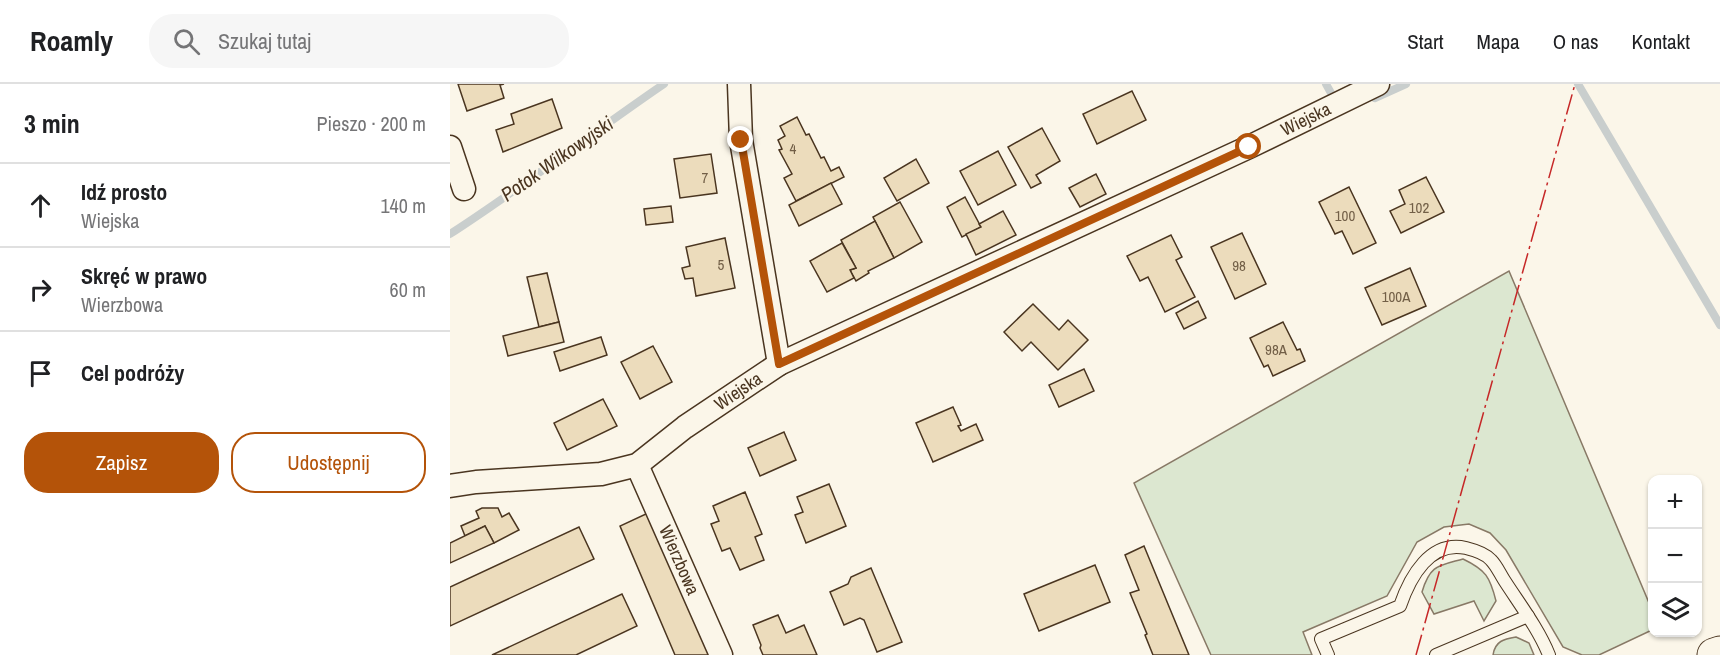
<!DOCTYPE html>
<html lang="pl">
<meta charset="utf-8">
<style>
:root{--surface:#fff;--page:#f6f6f6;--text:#202124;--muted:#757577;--line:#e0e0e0;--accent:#b45309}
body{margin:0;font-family:"Archivo Narrow",sans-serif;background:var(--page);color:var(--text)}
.controls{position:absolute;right:18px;bottom:18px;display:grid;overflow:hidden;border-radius:12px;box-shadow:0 2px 4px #0004}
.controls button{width:54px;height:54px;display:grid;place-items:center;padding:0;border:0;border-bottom:2px solid var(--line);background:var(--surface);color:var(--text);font:30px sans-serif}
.stop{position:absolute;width:18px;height:18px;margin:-14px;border:4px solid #b45309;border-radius:50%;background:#fff}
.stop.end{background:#b45309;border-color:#fff;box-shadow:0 2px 6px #0008}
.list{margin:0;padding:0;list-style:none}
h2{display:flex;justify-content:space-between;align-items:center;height:78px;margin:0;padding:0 24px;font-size:26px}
h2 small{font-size:20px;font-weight:400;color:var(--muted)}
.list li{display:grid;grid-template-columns:39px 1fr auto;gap:18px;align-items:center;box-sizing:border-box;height:84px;padding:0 24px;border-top:2px solid var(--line)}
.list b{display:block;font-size:22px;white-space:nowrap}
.list p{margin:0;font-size:20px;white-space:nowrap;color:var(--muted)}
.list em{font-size:20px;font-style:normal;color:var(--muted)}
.actions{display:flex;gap:12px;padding:18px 24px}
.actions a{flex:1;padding:14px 0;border:2px solid var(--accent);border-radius:24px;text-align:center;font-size:21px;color:var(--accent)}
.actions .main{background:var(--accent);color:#fff}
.icon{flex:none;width:33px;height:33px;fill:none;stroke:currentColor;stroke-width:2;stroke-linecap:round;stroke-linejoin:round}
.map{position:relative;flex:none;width:1270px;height:571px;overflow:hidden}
header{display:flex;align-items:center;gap:36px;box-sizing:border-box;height:84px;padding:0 30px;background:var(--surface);border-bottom:2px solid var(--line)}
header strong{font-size:28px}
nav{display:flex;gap:33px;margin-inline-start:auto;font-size:21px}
.search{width:420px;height:54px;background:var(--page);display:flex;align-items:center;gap:15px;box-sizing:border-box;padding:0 21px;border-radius:24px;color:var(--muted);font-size:22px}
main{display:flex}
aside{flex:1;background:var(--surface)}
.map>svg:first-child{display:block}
.green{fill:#dce7d0;stroke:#887966;stroke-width:1.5}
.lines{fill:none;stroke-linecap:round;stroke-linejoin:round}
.stream{stroke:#c9cecd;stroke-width:8}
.building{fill:#ecdcbc;stroke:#4a3520;stroke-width:1.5}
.service-casing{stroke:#4a3520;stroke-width:14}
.minor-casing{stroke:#4a3520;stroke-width:25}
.primary-casing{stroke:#4a3520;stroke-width:35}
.service{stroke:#fbf6e9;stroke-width:12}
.minor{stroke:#fbf6e9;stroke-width:22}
.primary{stroke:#fbf6e9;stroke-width:33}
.power{stroke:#c62828;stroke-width:1.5;stroke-dasharray:21 4.5 3 4.5;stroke-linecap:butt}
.route{stroke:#b45309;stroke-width:8}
.labels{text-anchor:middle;stroke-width:4.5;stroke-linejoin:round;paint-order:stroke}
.number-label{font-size:15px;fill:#725f47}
.street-label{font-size:18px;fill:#4a3520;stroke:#fbf6e9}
.water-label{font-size:20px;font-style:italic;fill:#4a3520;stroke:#fbf6e9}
</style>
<header>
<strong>Roamly</strong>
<div class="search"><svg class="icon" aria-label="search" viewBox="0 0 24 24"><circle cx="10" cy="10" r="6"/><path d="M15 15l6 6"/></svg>Szukaj tutaj</div>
<nav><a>Start</a><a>Mapa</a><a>O nas</a><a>Kontakt</a></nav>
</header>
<main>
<aside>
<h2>3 min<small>Pieszo · 200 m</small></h2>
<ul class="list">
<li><svg class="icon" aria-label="ahead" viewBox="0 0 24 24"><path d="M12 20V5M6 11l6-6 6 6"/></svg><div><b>Idź prosto</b><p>Wiejska</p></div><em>140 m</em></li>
<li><svg class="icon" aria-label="right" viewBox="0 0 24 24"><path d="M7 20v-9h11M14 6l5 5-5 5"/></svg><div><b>Skręć w prawo</b><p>Wierzbowa</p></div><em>60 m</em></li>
<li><svg class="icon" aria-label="arrive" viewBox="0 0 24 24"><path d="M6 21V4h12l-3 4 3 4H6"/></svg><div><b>Cel podróży</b></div></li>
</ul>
<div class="actions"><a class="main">Zapisz</a><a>Udostępnij</a></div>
</aside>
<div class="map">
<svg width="1270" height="571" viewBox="0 0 1270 571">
<rect width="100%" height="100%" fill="#fbf6e9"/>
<g class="green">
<path d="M1059,187L1202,526V546L1149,571H1132L1113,563L1056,466L1040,449L1019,440L994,443L967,458L937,512L853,548L862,571H761L684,399Z"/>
<path d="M1013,475C1036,486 1040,493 1046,517L1034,537L1024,517L984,530L972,508C980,481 988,482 1013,475Z"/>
<path d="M1066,553L1079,559L1084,571H1043C1045,557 1054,555 1066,553Z"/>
</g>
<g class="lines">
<g class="stream">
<path d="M876,0L881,9"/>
<path d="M1128,0L1270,241"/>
<path d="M925,14L956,0"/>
<path d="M0,150C73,103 142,49 214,0"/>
</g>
</g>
<g class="building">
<path d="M8,0H54L50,1L54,14L17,27Z"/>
<path d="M682,7L696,36L647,60L633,30Z"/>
<path d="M102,15L112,44L53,68L46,46L64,40L61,30Z"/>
<path d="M347,33L356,51L359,50L371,74L374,73L381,87L389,83L394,93L346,117L334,94L342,90L329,66L332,65L328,56L335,52L330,42Z"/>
<path d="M592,44L610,77L586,91L591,99L581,104L558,63Z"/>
<path d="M548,67L566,101L528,121L510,87Z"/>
<path d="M261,70L267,109L230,114L224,75Z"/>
<path d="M466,75L479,99L447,117L434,94Z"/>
<path d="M646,90L656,110L630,123L619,104Z"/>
<path d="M976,93L994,128L951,149L940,127L955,120L949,106Z"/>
<path d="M381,99L392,120L349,142L339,121Z"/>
<path d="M899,103L926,159L903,170L892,147L885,150L869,118Z"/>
<path d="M515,113L531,143L512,153L497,123Z"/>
<path d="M450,118L472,158L444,174L423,133Z"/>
<path d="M221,122L223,138L196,141L194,125Z"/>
<path d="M553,127L566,151L526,171L516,150L531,143L529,140Z"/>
<path d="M425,137L444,174L418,187L419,189L406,197L400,186L406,184L391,156Z"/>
<path d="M792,149L816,200L785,215L761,163Z"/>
<path d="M721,151L732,173L726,176L745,213L715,228L698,193L690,197L677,172Z"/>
<path d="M275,154L285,204L246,212L243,194L235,195L232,184L240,182L236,163Z"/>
<path d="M392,159L406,184L400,186L404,194L377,208L360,177Z"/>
<path d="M960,184L976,222L932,241L915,204Z"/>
<path d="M97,189L109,238L89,243L77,193Z"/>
<path d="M748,217L756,234L734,245L726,229Z"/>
<path d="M583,220L609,246L618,236L638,256L608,286L581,258L572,267L554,248Z"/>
<path d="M109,238L114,258L58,272L53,252Z"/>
<path d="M833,238L847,266L850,265L855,277L823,292L818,281L814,283L800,254Z"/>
<path d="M151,253L157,271L110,287L104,268Z"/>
<path d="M203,262L222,298L190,315L171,278Z"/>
<path d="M634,285L644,307L609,323L599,301Z"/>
<path d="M153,315L167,342L117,366L104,339Z"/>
<path d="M503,323L511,341L508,342L511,347L526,340L533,356L483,378L466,339Z"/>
<path d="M334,348L346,376L310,392L298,364Z"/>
<path d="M379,400L396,442L356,459L345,431L353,428L347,413Z"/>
<path d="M295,408L312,450L305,453L314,476L290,486L280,464L272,467L261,440L269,437L263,422Z"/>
<path d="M32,424H48L52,433L59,429L69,446L44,459L35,442L15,452L11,442L29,434L26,427Z"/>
<path d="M198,429L260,571H225L170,442Z"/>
<path d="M35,442L44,459L0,479V459Z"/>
<path d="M129,443L144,475L0,542V503Z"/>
<path d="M694,462L739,571H703L695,551L697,550L680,509L689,506L675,471Z"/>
<path d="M645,481L660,518L589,547L574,510Z"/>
<path d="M421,484L452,558L427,568L414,536L410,534L394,541L380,508L398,500L401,493Z"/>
<path d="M172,510L187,542L126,571H42Z"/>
<path d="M328,531L336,549L354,541L367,571H313L310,564L311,561L303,541Z"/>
</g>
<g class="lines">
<defs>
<g id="service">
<path d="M878,571L871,555L950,522C960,493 980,456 1016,464C1024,466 1035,469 1041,476C1047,482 1051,492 1056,499C1071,522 1089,546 1099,571"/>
<path d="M986,571L1078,532"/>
</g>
<g id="minor">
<path d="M289,0L291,56L329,280"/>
<path d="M0,63L14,105"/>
<path id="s1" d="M187,381L271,571"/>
<path id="s2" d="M0,402L26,398L151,390L187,381L235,343L329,280L799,63L928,0"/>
</g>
<path id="primary" d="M1264,571L1270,569"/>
</defs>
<use href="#service" class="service-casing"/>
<use href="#minor" class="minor-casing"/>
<use href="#primary" class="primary-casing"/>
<use href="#service" class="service"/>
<use href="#minor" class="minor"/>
<use href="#primary" class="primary"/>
<path class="power" d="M966,571L1125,0"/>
</g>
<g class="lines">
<path class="route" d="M291,56L329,280L799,63"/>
</g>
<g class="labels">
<g class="number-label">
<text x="343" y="70">4</text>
<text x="255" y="99">7</text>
<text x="969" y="129">102</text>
<text x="895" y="137">100</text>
<text x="271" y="186">5</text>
<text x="789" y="187">98</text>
<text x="946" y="218">100A</text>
<text x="826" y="271">98A</text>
</g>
<g class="street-label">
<text dy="6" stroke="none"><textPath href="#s2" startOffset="944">Wiejska</textPath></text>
<text dy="6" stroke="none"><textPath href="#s2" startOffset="314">Wiejska</textPath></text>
<text dy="6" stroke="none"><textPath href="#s1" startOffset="104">Wierzbowa</textPath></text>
</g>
<g class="water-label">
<text transform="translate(107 75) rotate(-35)" y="7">Potok Wilkowyjski</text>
</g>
</g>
</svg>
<div class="controls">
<button>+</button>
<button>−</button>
<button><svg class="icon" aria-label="layers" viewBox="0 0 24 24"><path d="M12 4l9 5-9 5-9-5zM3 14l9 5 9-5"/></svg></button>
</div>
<div class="stop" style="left:799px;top:63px"></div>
<div class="stop end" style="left:291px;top:56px"></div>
</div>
</main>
